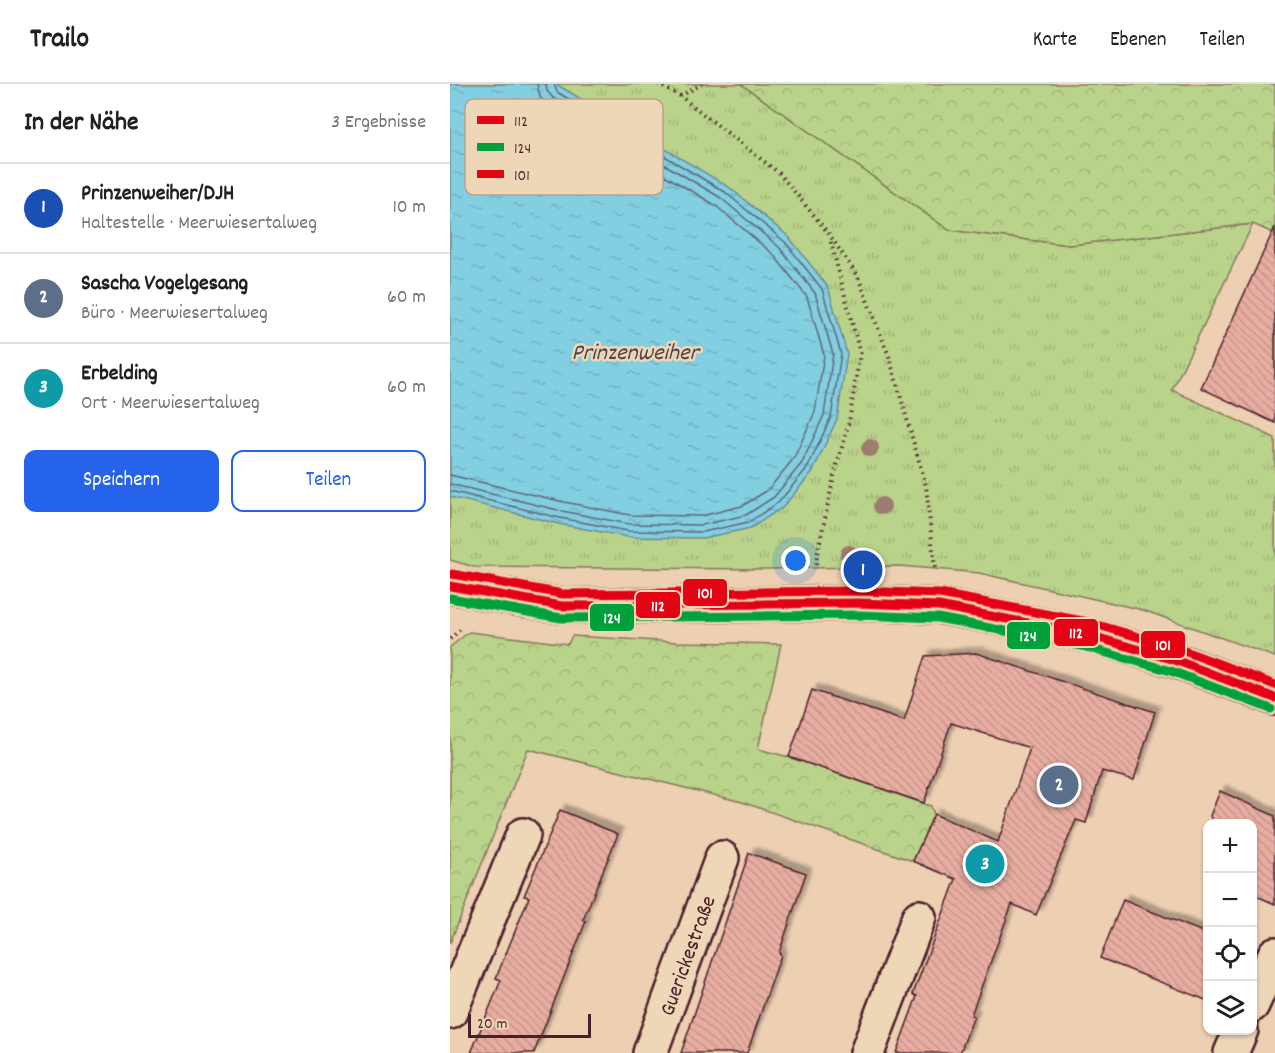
<!DOCTYPE html>
<html lang="de">
<meta charset="utf-8">
<style>
:root{--surface:#fff;--page:#f2f2f2;--text:#202124;--muted:#757577;--line:#e0e0e0;--accent:#2563eb}
body{margin:0;font-family:Dekko,sans-serif;background:var(--page);color:var(--text)}
.controls{position:absolute;right:18px;bottom:18px;display:grid;overflow:hidden;border-radius:12px;box-shadow:0 2px 4px #0004}
.controls button{width:54px;height:54px;display:grid;place-items:center;padding:0;border:0;border-bottom:2px solid var(--line);background:var(--surface);color:var(--text);font:30px sans-serif}
.scale{position:absolute;left:18px;bottom:15px;width:123px;box-sizing:border-box;padding-left:6px;border:3px solid #4a1f2b;border-top:0;font-size:16px;line-height:21px;white-space:nowrap;color:#4a1f2b;-webkit-text-stroke:4px #eed7b6;paint-order:stroke}
.you{position:absolute;left:346px;top:477px;width:21px;height:21px;margin:-15px;border:4px solid #fff;border-radius:50%;background:#1a73e8;box-shadow:0 0 0 9px #1a73e833}
.badge{display:grid;place-items:center;width:39px;height:39px;border-radius:50%;background:var(--accent);color:#fff;font-size:20px;font-weight:700}
.pin{position:absolute;translate:-50% -50%;border:3px solid #fff;box-shadow:0 2px 6px #0006}
.list{margin:0;padding:0;list-style:none}
h2{display:flex;justify-content:space-between;align-items:center;height:78px;margin:0;padding:0 24px;font-size:26px}
h2 small{font-size:20px;font-weight:400;color:var(--muted)}
.list li{display:grid;grid-template-columns:39px 1fr auto;gap:18px;align-items:center;box-sizing:border-box;height:90px;padding:0 24px;border-top:2px solid var(--line)}
.list b{display:block;font-size:22px;white-space:nowrap}
.list p{margin:0;font-size:20px;white-space:nowrap;color:var(--muted)}
.list em{font-size:20px;font-style:normal;color:var(--muted)}
.actions{display:flex;gap:12px;padding:18px 24px}
.actions a{flex:1;padding:14px 0;border:2px solid var(--accent);border-radius:12px;text-align:center;font-size:21px;color:var(--accent)}
.actions .main{background:var(--accent);color:#fff}
.icon{flex:none;width:33px;height:33px;fill:none;stroke:currentColor;stroke-width:2;stroke-linecap:round;stroke-linejoin:round}
.map{position:relative;flex:none;width:825px;height:969px;overflow:hidden}
header{display:flex;align-items:center;gap:36px;box-sizing:border-box;height:84px;padding:0 30px;background:var(--surface);border-bottom:2px solid var(--line)}
header strong{font-size:28px}
nav{display:flex;gap:33px;margin-inline-start:auto;font-size:21px}
main{display:flex}
aside{flex:1;background:var(--surface)}
.map>svg:first-child{display:block}
.grass{fill:url(#grass-tufts);stroke:#82795a;stroke-width:1.5}
.forest{fill:url(#forest-crowns);stroke:#82795a;stroke-width:1.5}
.water{fill:url(#water-ripples);stroke:#6c8998;stroke-width:1.5}
.lines{fill:none;stroke-linecap:round;stroke-linejoin:round}
.shore{stroke:#606574;stroke-width:1.5}
.building{fill:url(#building-back-hatch);stroke:#4a1f2b;stroke-width:1.5;filter:url(#shadow)}
.minor-casing{stroke:#4a1f2b;stroke-width:38}
.major-casing{stroke:#4a1f2b;stroke-width:38}
.path{stroke:#4a1f2b;stroke-width:4;stroke-dasharray:1.5 4.5;stroke-linecap:butt}
.minor{stroke:#eed7b6;stroke-width:33}
.major{stroke:#fcde96;stroke-width:33}
.bus-1-casing{stroke:#eed7b6;stroke-width:14}
.bus-2-casing{stroke:#eed7b6;stroke-width:14}
.bus-3-casing{stroke:#eed7b6;stroke-width:14}
.bus-1{stroke:#e30513;stroke-width:9}
.bus-2{stroke:#00a13a;stroke-width:9}
.bus-3{stroke:#e30513;stroke-width:9}
.tree{fill:#9d7d6f}
.labels{text-anchor:middle;stroke-width:5;stroke-linejoin:round;paint-order:stroke}
.street-label{font-size:22px;fill:#4a1f2b;stroke:#eed7b6}
.water-label{font-size:24px;font-style:italic;fill:#55424f;stroke:#eed7b6}
.key{fill:#eed7b6;stroke:#bda08c;stroke-width:1.5}
.key-label{font-size:16px;fill:#4a1f2b}
.line-badge{stroke:#eed7b6;stroke-width:2}
.badge-label{font-size:16px;text-anchor:middle;font-weight:bold;fill:#fff}
</style>
<header>
<strong>Trailo</strong>
<nav><a>Karte</a><a>Ebenen</a><a>Teilen</a></nav>
</header>
<main>
<aside>
<h2>In der Nähe<small>3 Ergebnisse</small></h2>
<ul class="list">
<li><span class="badge" style="background:#1a4fb4">1</span><div><b>Prinzenweiher/DJH</b><p>Haltestelle · Meerwiesertalweg</p></div><em>10 m</em></li>
<li><span class="badge" style="background:#5c6f8a">2</span><div><b>Sascha Vogelgesang</b><p>Büro · Meerwiesertalweg</p></div><em>60 m</em></li>
<li><span class="badge" style="background:#0f9aa8">3</span><div><b>Erbelding</b><p>Ort · Meerwiesertalweg</p></div><em>60 m</em></li>
</ul>
<div class="actions"><a class="main">Speichern</a><a>Teilen</a></div>
</aside>
<div class="map">
<svg width="825" height="969" viewBox="0 0 825 969">
<defs>
<pattern id="grass-tufts" width="24" height="20" patternUnits="userSpaceOnUse" patternTransform="scale(1.5)"><rect width="24" height="20" fill="#bad38a"/><path d="M3 7l-1-3M5 7V3M7 7l1-3M15 17l-1-3M17 17v-4M19 17l1-3" fill="none" stroke="#a1b577"/></pattern>
<pattern id="forest-crowns" width="20" height="18" patternUnits="userSpaceOnUse" patternTransform="scale(1.5)"><rect width="20" height="18" fill="#bad38a"/><path d="M2 6a3 3 0 1 1 6 0M12 15a3 3 0 1 1 6 0" fill="none" stroke="#a1b577"/></pattern>
<pattern id="water-ripples" width="26" height="14" patternUnits="userSpaceOnUse" patternTransform="scale(1.5)"><rect width="26" height="14" fill="#82cfe1"/><path d="M2 4q2-2 4 0t4 0M15 11q2-2 4 0t4 0" fill="none" stroke="#72b1c1"/></pattern>
<pattern id="building-back-hatch" width="6" height="6" patternUnits="userSpaceOnUse" patternTransform="scale(1.5)"><rect width="6" height="6" fill="#e7ada1"/><path d="M-1 5l2 2M0 0l6 6M5-1l2 2" fill="none" stroke="#c8948b"/></pattern>
<filter id="shadow"><feDropShadow dx="5.5" dy="-5.5" stdDeviation="1.5" flood-color="#0004"/></filter>
</defs>
<rect width="100%" height="100%" fill="#edcfb2"/>
<filter id="ink" filterUnits="userSpaceOnUse"><feTurbulence type="fractalNoise" baseFrequency=".0167" numOctaves="2"/><feDisplacementMap in="SourceGraphic" scale="12" xChannelSelector="R" yChannelSelector="G"/><feConvolveMatrix kernelMatrix="1 2 1 2 8 2 1 2 1" color-interpolation-filters="sRGB"/></filter>
<g filter="url(#ink)">
<path class="grass" d="M0,0H291L499,146L620,161L803,140L722,306L825,354V573L693,526L529,489L450,482L319,485L24,483L0,476Z"/>
<g class="forest">
<path d="M291,0H825V150L803,140L620,161L499,146Z"/>
<path d="M19,548L118,560L122,552L227,558L331,560L308,665L339,673L481,722L484,730L463,777L292,718L78,665L0,859V563Z"/>
</g>
<path class="water" d="M0,0H106L279,103L339,153L378,203L397,270L387,335L363,387L333,423L301,444L253,454L178,453L109,440L0,413Z"/>
<g class="lines">
<g class="shore">
<path d="M0,391L114,418L180,431L251,432L292,422L318,406L344,374L365,328L374,271L357,213L323,170L265,121L98,22L90,13L87,0"/>
<path d="M0,400L112,427L179,440L252,441L296,431L324,413L352,379L374,331L383,270L365,209L329,163L271,114L103,14L97,7L96,0"/>
<path d="M0,407L110,434L178,447L253,448L299,438L329,418L358,383L381,333L391,270L372,205L335,158L275,108L107,8L104,0"/>
</g>
</g>
<g class="building">
<path d="M825,143V339L751,304Z"/>
<path d="M526,569L705,628L684,696L652,687L636,739L626,736L586,831L562,820L521,931L524,932L510,969H446L467,912L463,910L506,795L463,777L484,730L548,758L580,664L501,639L474,719L339,673L362,606L454,637L475,572Z"/>
<path d="M770,707L825,732V820L802,810V740H764L760,732Z"/>
<path d="M110,726L168,750L133,836L136,837L84,969H21L51,896L46,894L79,813L74,812Z"/>
<path d="M299,769L356,789L329,869L331,871L297,969H231Z"/>
<path d="M673,816L758,850V917L650,874Z"/>
</g>
<g class="lines">
<defs>
<g id="minor">
<path d="M802,921L825,870"/>
<path d="M0,928L73,751"/>
<path d="M200,969L272,774"/>
<path d="M417,969L469,833"/>
<path d="M781,969L791,946"/>
</g>
<path id="major" d="M0,502L112,522L409,519L489,522L635,550L725,576L825,614"/>
</defs>
<use href="#minor" class="minor-casing"/>
<use href="#major" class="major-casing"/>
<g class="path">
<path d="M208,0L230,12L329,89L379,150L408,193L439,272L476,402L485,485"/>
<path d="M230,12L252,0"/>
<path d="M366,481L367,471L384,392L399,338L410,269L380,155"/>
<path d="M0,555L13,543"/>
</g>
<use href="#minor" class="minor"/>
<use href="#major" class="major"/>
<defs>
<path id="bus-1" d="M0,502L112,522L409,519L489,522L635,550L725,576L825,614"/>
<path id="bus-2" d="M0,514L111,534L409,531L488,534L632,562L721,587L821,625"/>
<path id="bus-3" d="M2,490L113,510L409,507L490,510L638,538L729,565L825,601"/>
</defs>
<use href="#bus-1" class="bus-1-casing"/>
<use href="#bus-2" class="bus-2-casing"/>
<use href="#bus-3" class="bus-3-casing"/>
<use href="#bus-1" class="bus-1"/>
<use href="#bus-2" class="bus-2"/>
<use href="#bus-3" class="bus-3"/>
</g>
<g class="tree">
<circle cx="420" cy="364" r="9"/>
<circle cx="432" cy="422" r="9"/>
<circle cx="399" cy="470" r="9"/>
</g>
</g>
<g class="labels">
<g class="street-label">
<text transform="translate(236 871) rotate(-70)" y="8">Guerickestraße</text>
</g>
<g class="water-label">
<text x="185" y="275">Prinzenweiher</text>
</g>
</g>
<rect x="15" y="15" width="198" height="96" rx="9" class="key"/>
<rect x="27" y="32" width="27" height="8" fill="#e30513"/>
<rect x="27" y="59" width="27" height="8" fill="#00a13a"/>
<rect x="27" y="86" width="27" height="8" fill="#e30513"/>
<g class="key-label">
<text x="64" y="42">112</text>
<text x="64" y="69">124</text>
<text x="64" y="96">101</text>
</g>
<g class="line-badge">
<rect x="232" y="494" width="46" height="29" rx="6" fill="#e30513"/>
<rect x="185" y="507" width="46" height="28" rx="6" fill="#e30513"/>
<rect x="139" y="519" width="46" height="29" rx="6" fill="#00a13a"/>
<rect x="603" y="534" width="46" height="29" rx="6" fill="#e30513"/>
<rect x="556" y="537" width="45" height="29" rx="6" fill="#00a13a"/>
<rect x="690" y="546" width="46" height="29" rx="6" fill="#e30513"/>
</g>
<g class="badge-label">
<text x="255" y="514">101</text>
<text x="208" y="527">112</text>
<text x="162" y="539">124</text>
<text x="626" y="554">112</text>
<text x="578" y="557">124</text>
<text x="713" y="566">101</text>
</g>
</svg>
<div class="controls">
<button>+</button>
<button>−</button>
<button><svg class="icon" aria-label="locate" viewBox="0 0 24 24"><circle cx="12" cy="12" r="6"/><path d="M12 2v4M12 18v4M2 12h4M18 12h4"/></svg></button>
<button><svg class="icon" aria-label="layers" viewBox="0 0 24 24"><path d="M12 4l9 5-9 5-9-5zM3 14l9 5 9-5"/></svg></button>
</div>
<div class="scale">20 m</div>
<div class="you"></div>
<div class="pin badge" style="left:413px;top:486px;background:#1a4fb4">1</div>
<div class="pin badge" style="left:609px;top:701px;background:#5c6f8a">2</div>
<div class="pin badge" style="left:535px;top:780px;background:#0f9aa8">3</div>
</div>
</main>
